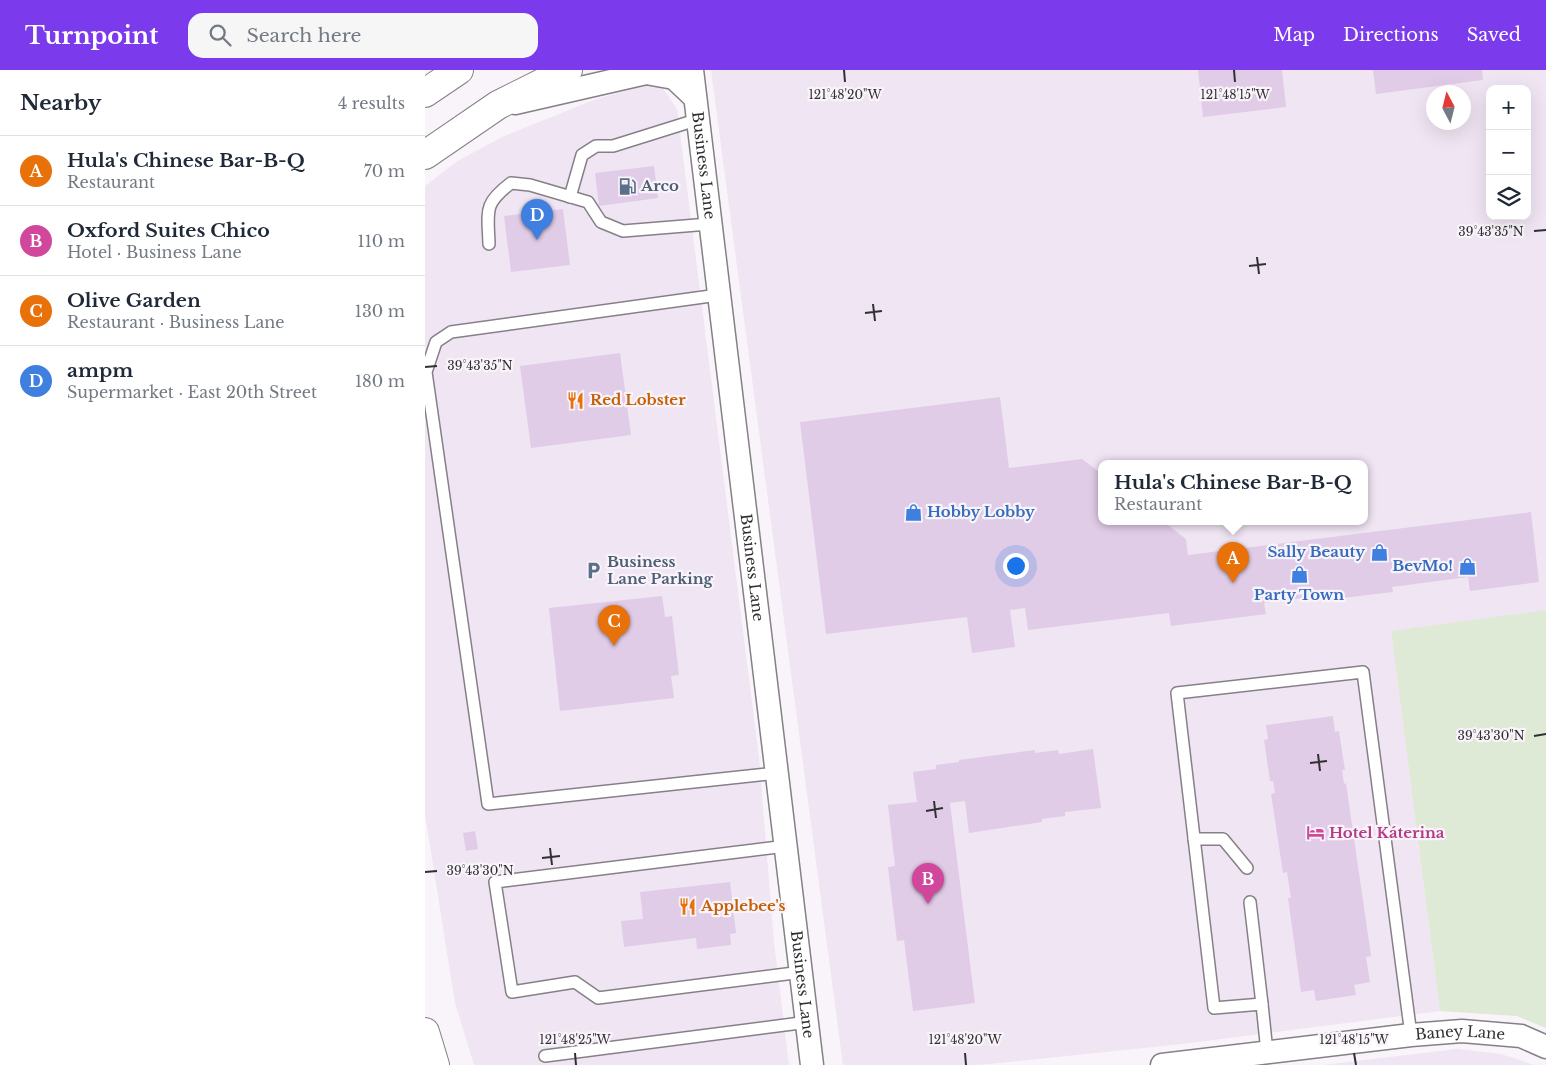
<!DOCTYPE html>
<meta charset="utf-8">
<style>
:root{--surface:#fff;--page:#f6f6f7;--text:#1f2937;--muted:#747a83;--line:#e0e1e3;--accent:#7c3aed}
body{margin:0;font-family:"Libre Baskerville",serif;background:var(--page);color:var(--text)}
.controls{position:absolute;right:15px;top:15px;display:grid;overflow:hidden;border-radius:10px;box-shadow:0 5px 20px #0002}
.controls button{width:45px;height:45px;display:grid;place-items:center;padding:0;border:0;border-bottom:1px solid var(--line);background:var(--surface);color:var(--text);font:25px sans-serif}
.compass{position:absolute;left:1001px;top:15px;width:45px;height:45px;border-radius:50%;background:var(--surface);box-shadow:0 5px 20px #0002;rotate:353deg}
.you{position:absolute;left:590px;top:495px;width:18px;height:18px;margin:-12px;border:4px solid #fff;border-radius:50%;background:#1a73e8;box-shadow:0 0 0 8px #1a73e833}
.badge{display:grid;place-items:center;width:32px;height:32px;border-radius:50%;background:var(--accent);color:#fff;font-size:16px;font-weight:700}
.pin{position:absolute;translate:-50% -41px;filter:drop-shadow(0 1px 2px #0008)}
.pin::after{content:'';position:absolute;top:26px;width:18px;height:15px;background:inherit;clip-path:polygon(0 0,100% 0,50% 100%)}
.popup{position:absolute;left:673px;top:390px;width:270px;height:65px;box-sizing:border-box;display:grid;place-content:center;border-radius:10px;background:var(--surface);filter:drop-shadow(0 1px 4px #0005);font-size:16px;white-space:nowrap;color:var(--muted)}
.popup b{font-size:19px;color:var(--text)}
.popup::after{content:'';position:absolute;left:50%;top:100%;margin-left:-10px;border:10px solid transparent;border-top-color:var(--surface)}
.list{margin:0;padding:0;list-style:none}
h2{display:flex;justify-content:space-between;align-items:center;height:65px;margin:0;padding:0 20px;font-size:21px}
h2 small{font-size:16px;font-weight:400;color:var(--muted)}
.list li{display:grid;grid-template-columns:32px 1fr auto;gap:15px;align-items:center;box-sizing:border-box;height:70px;padding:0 20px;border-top:1px solid var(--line)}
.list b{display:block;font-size:19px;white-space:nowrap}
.list p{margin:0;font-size:16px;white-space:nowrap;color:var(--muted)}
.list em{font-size:16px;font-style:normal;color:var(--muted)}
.icon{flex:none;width:28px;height:28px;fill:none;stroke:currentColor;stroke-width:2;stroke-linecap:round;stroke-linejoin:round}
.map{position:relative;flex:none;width:1121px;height:995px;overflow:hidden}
header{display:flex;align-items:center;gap:30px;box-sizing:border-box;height:70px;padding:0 25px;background:var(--accent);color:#fff}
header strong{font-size:24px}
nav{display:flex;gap:28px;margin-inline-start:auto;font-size:18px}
.search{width:350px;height:45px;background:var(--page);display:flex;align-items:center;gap:12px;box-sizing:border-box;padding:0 18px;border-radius:15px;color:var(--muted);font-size:19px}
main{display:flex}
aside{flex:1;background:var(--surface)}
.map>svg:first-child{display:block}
.built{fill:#f0e5f3;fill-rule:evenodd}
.green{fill:#dee9d6}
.building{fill:#e1cce7}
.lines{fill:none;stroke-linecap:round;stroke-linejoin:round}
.service-casing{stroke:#858086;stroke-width:14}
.minor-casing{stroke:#858086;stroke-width:25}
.tertiary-casing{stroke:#858086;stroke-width:30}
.motorway-casing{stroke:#858086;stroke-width:30}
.service{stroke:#fff;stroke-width:11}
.minor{stroke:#fff;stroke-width:22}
.tertiary{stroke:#fff;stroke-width:28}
.motorway{stroke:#fff;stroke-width:28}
.ticks{fill:none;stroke:#312f32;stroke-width:2}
.labels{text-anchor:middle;stroke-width:4.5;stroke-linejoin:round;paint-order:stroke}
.street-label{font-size:15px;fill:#312f32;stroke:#f9f3fa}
.service-label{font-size:15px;font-weight:bold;fill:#4e5e75;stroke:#f9f3fa;text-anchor:start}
.food-label{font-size:15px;font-weight:bold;fill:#c56008;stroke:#f9f3fa;text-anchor:start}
.shop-label{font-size:15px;font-weight:bold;fill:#366cbe;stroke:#f9f3fa;text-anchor:end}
.hotel-label{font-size:15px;font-weight:bold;fill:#b23c85;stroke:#f9f3fa;text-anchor:start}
.ticks-label{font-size:12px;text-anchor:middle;fill:#312f32;stroke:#f9f3fa;stroke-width:4.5;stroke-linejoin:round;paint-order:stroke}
</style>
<header>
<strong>Turnpoint</strong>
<div class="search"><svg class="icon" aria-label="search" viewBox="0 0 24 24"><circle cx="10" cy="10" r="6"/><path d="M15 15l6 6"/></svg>Search here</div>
<nav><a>Map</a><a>Directions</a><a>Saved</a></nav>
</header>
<main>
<aside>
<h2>Nearby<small>4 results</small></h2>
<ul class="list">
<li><span class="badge" style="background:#e8710a">A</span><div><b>Hula's Chinese Bar-B-Q</b><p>Restaurant</p></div><em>70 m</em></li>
<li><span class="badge" style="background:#d1479c">B</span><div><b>Oxford Suites Chico</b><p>Hotel · Business Lane</p></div><em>110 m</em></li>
<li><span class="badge" style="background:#e8710a">C</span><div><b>Olive Garden</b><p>Restaurant · Business Lane</p></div><em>130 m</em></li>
<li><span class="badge" style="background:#3f7fe0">D</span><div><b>ampm</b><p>Supermarket · East 20th Street</p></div><em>180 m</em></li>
</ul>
</aside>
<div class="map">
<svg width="1121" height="995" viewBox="0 0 1121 995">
<rect width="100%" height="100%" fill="#f9f3fa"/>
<g class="built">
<path d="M286,0H1121V541L966,561L1015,941L757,974L554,995H418ZM1065,19H1102V146H1065ZM1008,22H1038V52H1008ZM677,394H939V452H677Z"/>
<path d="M233,11L252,39L334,688L349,873L364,995H49L30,933L0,744V116L31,92L77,67L169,30Z"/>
<path d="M1032,979L1076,984L1109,995H898Z"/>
</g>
<path class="green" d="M1121,540V958L1092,946L1015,941L966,561Z"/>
<g class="building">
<path d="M773,0H857L861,37L778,47Z"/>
<path d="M948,0H1057L1058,10L951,24Z"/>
<path d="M229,96L233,128L174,136L170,103Z"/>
<path d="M138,139L145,195L86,202L79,146Z"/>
<path d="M195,283L206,365L106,378L95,296Z"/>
<path d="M575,327L584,398L657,389L677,404V452H739L761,469L763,485L1106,442L1114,512L1045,521L1043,507L967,517L968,522L909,529V524L839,533L841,544L746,556L744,543L603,560L600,538L585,540L590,577L547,583L542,547L401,564L375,352Z"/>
<path d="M237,526L240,547L247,546L254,605L246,606L249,628L135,641L124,538Z"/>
<path d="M908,646L910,662L914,661L920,700H917L919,714L921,713L946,886L941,887L945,912L929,915L931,925L891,931L889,920L876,922L863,828H866L862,802L858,803L846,724L850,723L848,711H845L839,670L843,669L841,655Z"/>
<path d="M668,679L676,738L640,742V746L617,749V752L544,763L540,731L525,733L550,933L488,941L479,870L472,871L463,797L470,796L463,735L492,732L488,702L511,699V695L534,692V690L610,680V683L633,680L634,684Z"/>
<path d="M50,761L53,779L41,781L38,763Z"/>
<path d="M305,812L311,863L305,864L306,875L272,879L271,868L199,877L196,851L218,849L215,822Z"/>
</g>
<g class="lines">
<defs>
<g id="service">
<path d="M145,127L157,85L171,76H188L271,50"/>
<path d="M64,174C63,141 58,134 86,113L105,115L163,132L176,152L198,161L284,154"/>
<path d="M293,225L26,262L11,272L1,302L63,734L352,703"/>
<path d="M769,769H798L822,798"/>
<path d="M361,776L70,812L87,922L150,912L173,928L377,902"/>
<path d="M825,832L837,934"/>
<path d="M842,982L837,934L789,938L752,623L938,602L986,965"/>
<path d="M120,986L383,952"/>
</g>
<g id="minor">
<path id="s1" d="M267,0L387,995"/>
<path d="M90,33L221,3L249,8L268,26"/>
<path id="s2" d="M737,995L986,965L1037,961L1096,966L1121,977"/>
</g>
<g id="tertiary">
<path d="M0,23L34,0"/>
<path d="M0,85L73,35L143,0"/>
</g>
<path id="motorway" d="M0,962L10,995"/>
</defs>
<use href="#service" class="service-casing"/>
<use href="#minor" class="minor-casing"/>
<use href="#tertiary" class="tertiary-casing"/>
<use href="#motorway" class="motorway-casing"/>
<use href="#service" class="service"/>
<use href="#minor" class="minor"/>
<use href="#tertiary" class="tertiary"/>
<use href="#motorway" class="motorway"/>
</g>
<path class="ticks" d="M419,0L420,12M809,0L810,12M1109,161L1121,160M832,187L834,204M824,196L841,194M448,234L450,251M440,243L457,241M0,297L12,296M1109,666L1121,664M893,684L895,701M885,693L902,691M509,731L511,748M501,741L518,738M125,778L127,795M117,788L135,786M0,802L12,801M150,983L151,995M540,983L541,995M929,983L931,995"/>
<defs>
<symbol id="fuel-bare" viewBox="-9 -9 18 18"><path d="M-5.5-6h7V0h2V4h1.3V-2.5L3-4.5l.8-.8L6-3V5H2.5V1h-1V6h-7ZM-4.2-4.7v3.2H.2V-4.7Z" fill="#5c6f8a" stroke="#f9f3fa" stroke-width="2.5" paint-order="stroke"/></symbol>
<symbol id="restaurant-bare" viewBox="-9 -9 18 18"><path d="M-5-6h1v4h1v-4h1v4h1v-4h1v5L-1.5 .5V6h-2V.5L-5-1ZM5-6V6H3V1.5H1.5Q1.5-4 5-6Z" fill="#e8710a" stroke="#f9f3fa" stroke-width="2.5" paint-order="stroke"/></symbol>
<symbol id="shop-bare" viewBox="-9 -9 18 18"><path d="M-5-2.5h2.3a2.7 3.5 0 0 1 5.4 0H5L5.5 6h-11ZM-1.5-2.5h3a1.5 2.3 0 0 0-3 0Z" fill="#3f7fe0" stroke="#f9f3fa" stroke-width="2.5" paint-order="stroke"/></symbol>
<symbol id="parking-bare" viewBox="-9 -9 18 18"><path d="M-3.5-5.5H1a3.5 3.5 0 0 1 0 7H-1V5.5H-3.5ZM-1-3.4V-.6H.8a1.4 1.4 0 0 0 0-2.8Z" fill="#5c6f8a" stroke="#f9f3fa" stroke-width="2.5" paint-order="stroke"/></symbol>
<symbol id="hotel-bare" viewBox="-9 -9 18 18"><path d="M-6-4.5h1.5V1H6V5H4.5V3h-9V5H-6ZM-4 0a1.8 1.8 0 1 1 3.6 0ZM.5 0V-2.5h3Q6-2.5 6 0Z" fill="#d1479c" stroke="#f9f3fa" stroke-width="2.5" paint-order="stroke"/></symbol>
</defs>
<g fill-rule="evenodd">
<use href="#fuel-bare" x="190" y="104" width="25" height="25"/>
<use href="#restaurant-bare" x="138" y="318" width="25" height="25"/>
<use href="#shop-bare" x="476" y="430" width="25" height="25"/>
<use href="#shop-bare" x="942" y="470" width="25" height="25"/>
<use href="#shop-bare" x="1030" y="484" width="25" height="25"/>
<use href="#parking-bare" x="156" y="488" width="25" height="25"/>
<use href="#shop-bare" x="862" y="492" width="25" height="25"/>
<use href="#hotel-bare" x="878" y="750" width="25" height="25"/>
<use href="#restaurant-bare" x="250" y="824" width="25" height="25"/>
</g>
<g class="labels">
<g class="street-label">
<text dy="5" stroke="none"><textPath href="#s1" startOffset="96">Business Lane</textPath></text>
<text dy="5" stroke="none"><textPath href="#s1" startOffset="501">Business Lane</textPath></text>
<text dy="5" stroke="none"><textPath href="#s1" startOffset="921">Business Lane</textPath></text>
<text dy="5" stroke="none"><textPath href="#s2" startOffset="300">Baney Lane</textPath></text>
</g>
<g class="service-label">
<text x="216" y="121">Arco</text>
<text x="182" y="497">Business<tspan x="182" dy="17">Lane Parking</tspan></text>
</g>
<g class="food-label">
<text x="165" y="335">Red Lobster</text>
<text x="276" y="841">Applebee's</text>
</g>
<g class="shop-label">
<text x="502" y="447" text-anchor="start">Hobby Lobby</text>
<text x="940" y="487">Sally Beauty</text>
<text x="1028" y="501">BevMo!</text>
<text x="874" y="530" text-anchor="middle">Party Town</text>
</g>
<g class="hotel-label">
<text x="904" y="768">Hotel Káterina</text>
</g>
</g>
<g class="ticks-label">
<text x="420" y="29">121°48'20"W</text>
<text x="810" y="29">121°48'15"W</text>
<text x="1066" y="166">39°43'35"N</text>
<text x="55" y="300">39°43'35"N</text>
<text x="1066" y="670">39°43'30"N</text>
<text x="55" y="805">39°43'30"N</text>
<text x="150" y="974">121°48'25"W</text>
<text x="540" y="974">121°48'20"W</text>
<text x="929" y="974">121°48'15"W</text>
</g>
</svg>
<div class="controls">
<button>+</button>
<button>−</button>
<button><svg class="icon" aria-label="layers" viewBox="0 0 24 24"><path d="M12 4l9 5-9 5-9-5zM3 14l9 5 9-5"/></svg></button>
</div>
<svg class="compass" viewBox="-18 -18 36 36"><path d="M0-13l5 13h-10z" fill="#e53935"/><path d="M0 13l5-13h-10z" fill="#747a83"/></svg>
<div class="you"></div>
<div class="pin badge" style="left:808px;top:513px;background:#e8710a">A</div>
<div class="popup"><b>Hula's Chinese Bar-B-Q</b>Restaurant</div>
<div class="pin badge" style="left:503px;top:834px;background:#d1479c">B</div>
<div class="pin badge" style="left:189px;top:576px;background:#e8710a">C</div>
<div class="pin badge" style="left:112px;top:170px;background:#3f7fe0">D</div>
</div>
</main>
